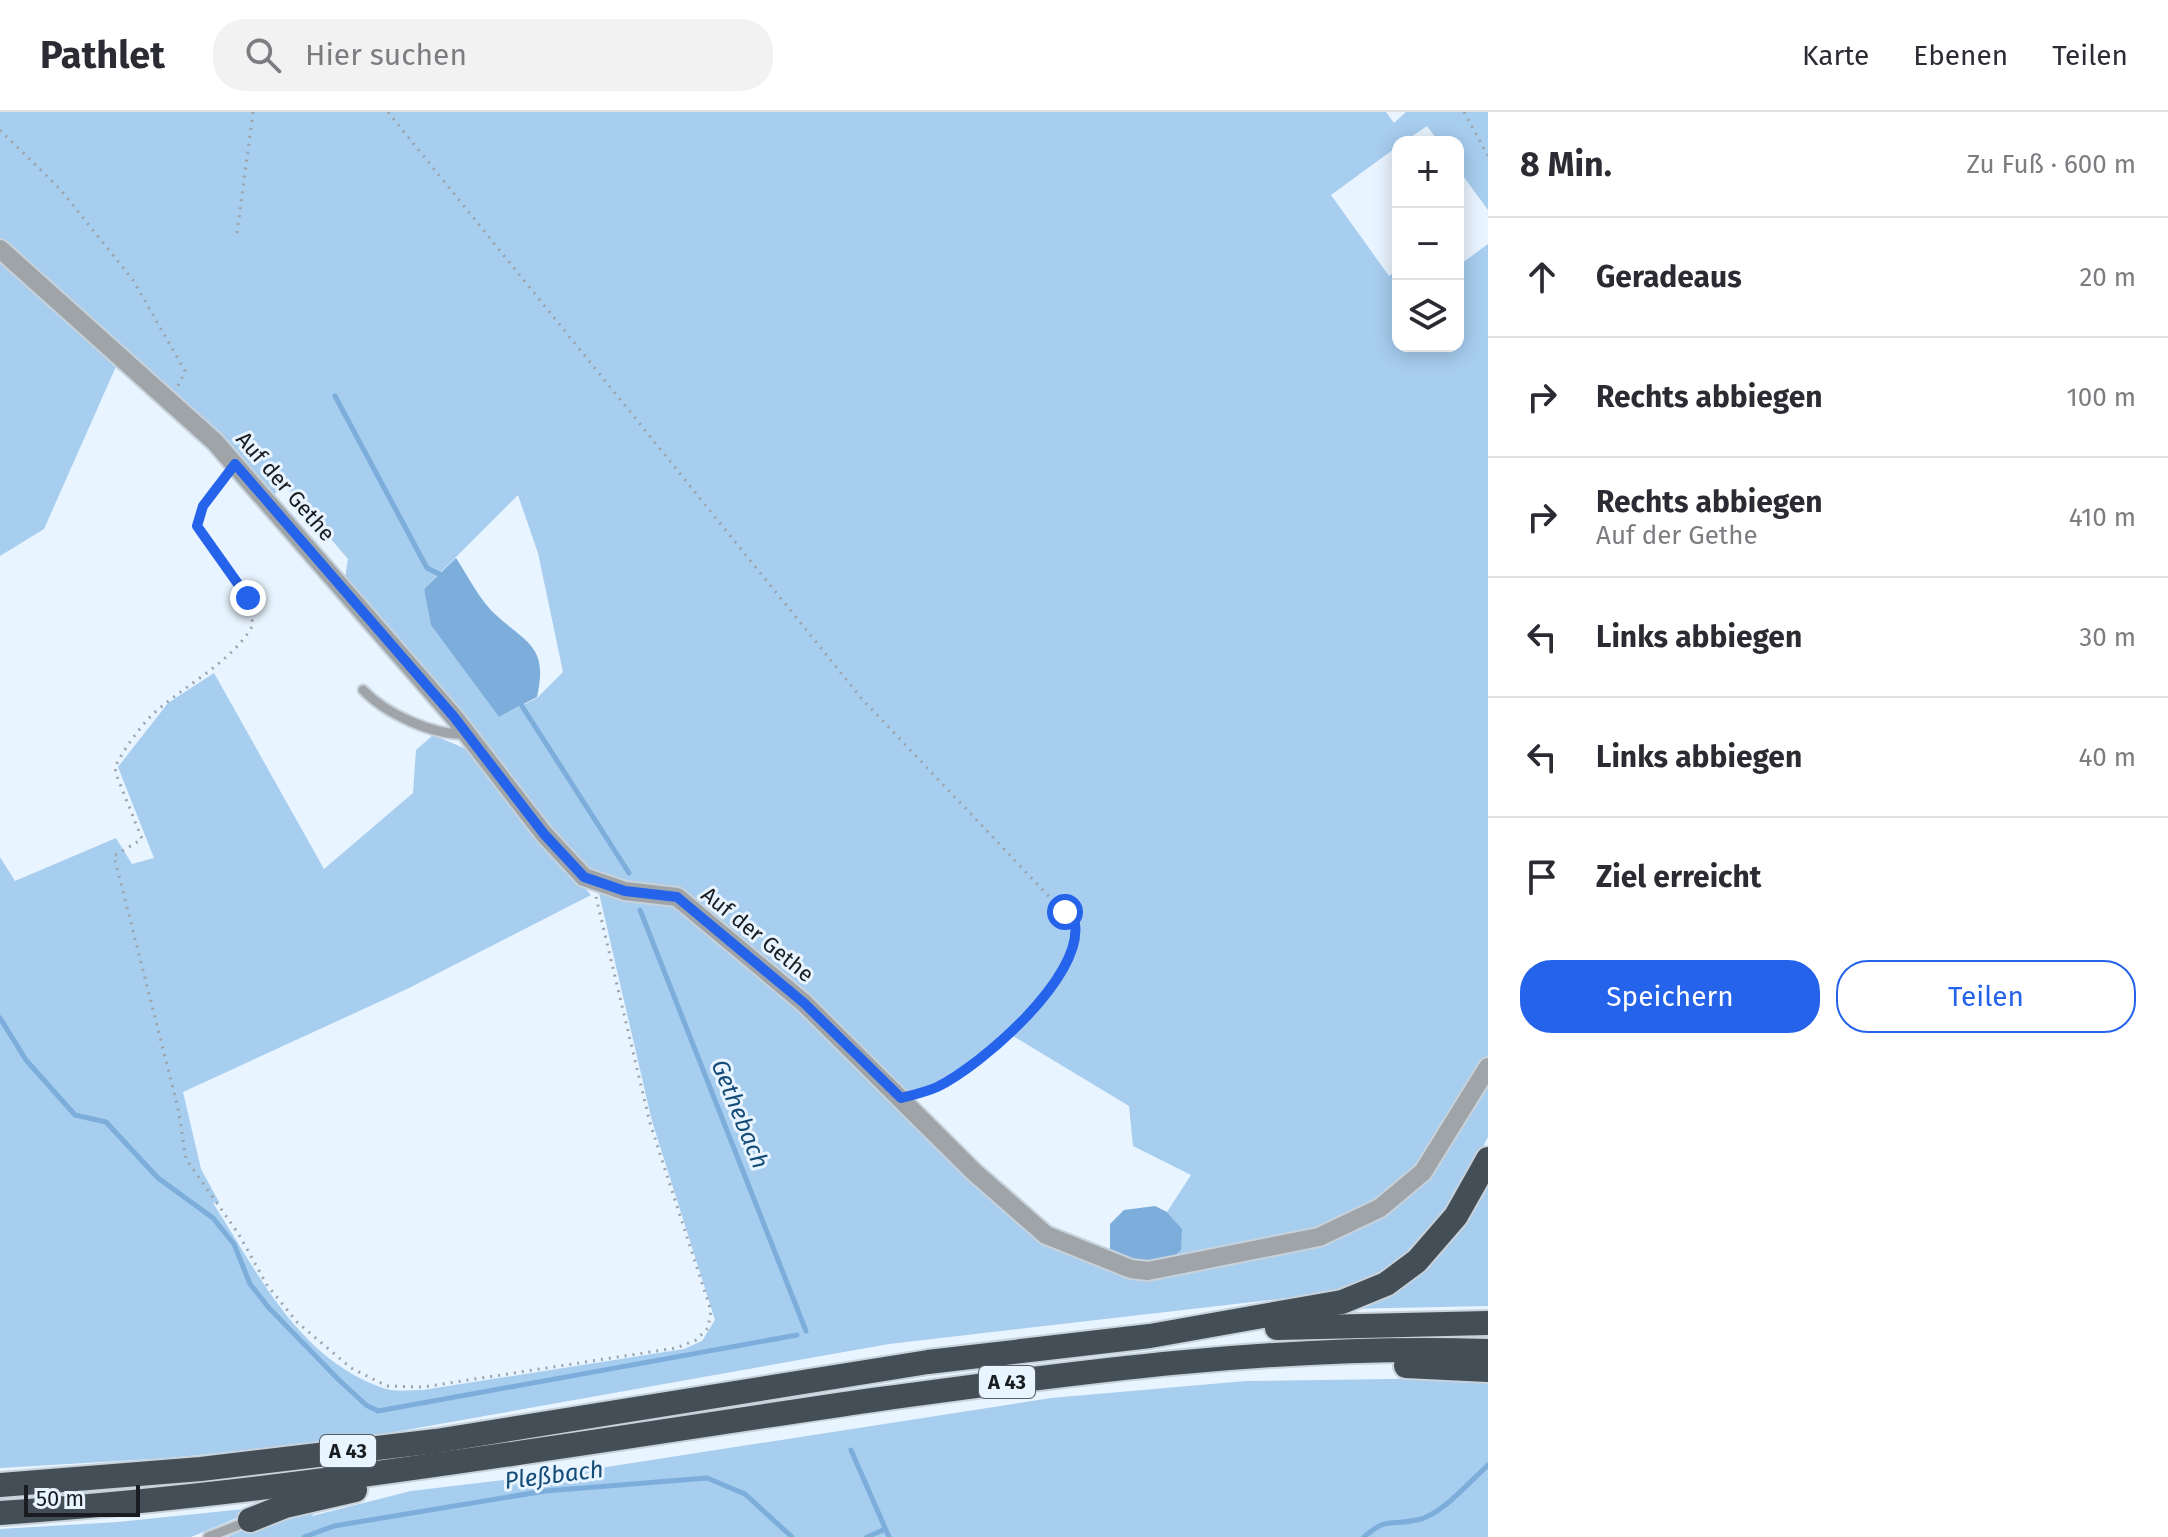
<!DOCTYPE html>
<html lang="de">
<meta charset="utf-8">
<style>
:root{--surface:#fff;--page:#f2f2f3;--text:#2b2b33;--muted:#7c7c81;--line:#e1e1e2;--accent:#2563eb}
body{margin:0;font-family:"Fira Sans",sans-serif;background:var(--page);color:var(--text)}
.controls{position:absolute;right:24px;top:24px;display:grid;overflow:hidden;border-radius:16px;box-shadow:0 4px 20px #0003}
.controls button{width:72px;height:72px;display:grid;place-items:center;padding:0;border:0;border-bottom:2px solid var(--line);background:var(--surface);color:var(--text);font:40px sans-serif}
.scale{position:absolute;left:24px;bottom:20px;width:116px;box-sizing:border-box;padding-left:8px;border:4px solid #191d21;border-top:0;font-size:22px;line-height:28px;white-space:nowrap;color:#191d21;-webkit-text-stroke:6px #e8f4ff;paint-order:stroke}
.stop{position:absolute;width:24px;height:24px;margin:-18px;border:6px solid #2563eb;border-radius:50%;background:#fff}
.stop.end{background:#2563eb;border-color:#fff;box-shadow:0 2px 8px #0008}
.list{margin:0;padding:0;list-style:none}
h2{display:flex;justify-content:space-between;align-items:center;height:104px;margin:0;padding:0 32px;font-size:34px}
h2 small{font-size:26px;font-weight:400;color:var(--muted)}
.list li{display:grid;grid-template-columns:52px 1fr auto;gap:24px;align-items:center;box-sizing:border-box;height:120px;padding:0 32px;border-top:2px solid var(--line)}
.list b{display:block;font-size:30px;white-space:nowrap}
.list p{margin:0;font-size:26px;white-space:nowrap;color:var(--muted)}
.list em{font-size:26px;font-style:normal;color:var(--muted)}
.actions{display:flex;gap:16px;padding:24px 32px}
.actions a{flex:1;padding:18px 0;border:2px solid var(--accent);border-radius:32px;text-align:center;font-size:28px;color:var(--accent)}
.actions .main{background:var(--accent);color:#fff}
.icon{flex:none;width:44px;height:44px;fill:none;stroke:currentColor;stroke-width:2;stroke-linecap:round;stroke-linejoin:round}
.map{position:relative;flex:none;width:1488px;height:1425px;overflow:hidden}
header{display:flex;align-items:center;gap:48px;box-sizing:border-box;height:112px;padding:0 40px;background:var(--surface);border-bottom:2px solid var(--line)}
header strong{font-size:38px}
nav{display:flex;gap:44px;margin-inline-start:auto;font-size:28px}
.search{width:560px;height:72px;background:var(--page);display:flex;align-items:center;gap:20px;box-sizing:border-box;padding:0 28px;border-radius:32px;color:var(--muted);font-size:30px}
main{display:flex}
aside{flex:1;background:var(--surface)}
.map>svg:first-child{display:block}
.green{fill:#a7cdef;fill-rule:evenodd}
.water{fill:#7daedb}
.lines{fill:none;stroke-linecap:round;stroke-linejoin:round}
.stream{stroke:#7daedb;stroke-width:5}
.service-casing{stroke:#c7d2db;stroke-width:13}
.minor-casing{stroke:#c7d2db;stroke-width:22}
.motorway-casing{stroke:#c7d2db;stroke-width:28}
.path{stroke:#9ba4ac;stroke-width:3;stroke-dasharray:2 6;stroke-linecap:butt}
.service{stroke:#9fa4a9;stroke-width:9}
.minor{stroke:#9fa4a9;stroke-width:18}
.motorway{stroke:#444e57;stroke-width:24}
.route{stroke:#2563eb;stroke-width:10}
.labels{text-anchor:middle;stroke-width:6;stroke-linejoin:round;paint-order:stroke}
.shield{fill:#e8f4ff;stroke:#575e64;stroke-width:2}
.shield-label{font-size:20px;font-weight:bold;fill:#191d21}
.street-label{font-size:22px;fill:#191d21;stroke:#e8f4ff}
.water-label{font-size:24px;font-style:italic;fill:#154c77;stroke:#e8f4ff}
</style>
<header>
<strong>Pathlet</strong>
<div class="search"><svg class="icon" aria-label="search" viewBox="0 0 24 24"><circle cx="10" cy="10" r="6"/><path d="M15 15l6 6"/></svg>Hier suchen</div>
<nav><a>Karte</a><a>Ebenen</a><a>Teilen</a></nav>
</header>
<main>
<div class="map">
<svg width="1488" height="1425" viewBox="0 0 1488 1425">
<rect width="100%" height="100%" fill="#e8f4ff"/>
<g class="green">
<path d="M0,0H1386L1394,11L1406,0H1488V98L1458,57V30H1439L1427,14L1404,30H1398V34L1331,83L1389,164L1398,158V234H1458V154L1488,132V1025C1460,1079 1434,1135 1378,1165C1363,1172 1345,1176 1330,1181L889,1232L361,1326L169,1346L0,1356V745L15,769L116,726L132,752L154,746L118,655L168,591L214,561L324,757L413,681L416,638L433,623L471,639L591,783L407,877L183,980L201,1057L219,1090L213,1091C259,1162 298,1248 386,1277C396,1280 411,1278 423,1278L684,1237L702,1229L715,1208L652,1009L599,781L668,788L781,877L1008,1095L1137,1162H1179L1224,1150L1169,1151C1181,1128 1187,1120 1167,1100L1191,1063L1133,1034L1129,994L1008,921C975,947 946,968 906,983L677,779L624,774L585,761L344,472L348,447L285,373L270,386L0,128ZM518,383L538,441L563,560L537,586L499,605L432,513L424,477Z"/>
<path d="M0,143L118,250L44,417L0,444Z"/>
<path d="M1488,1061V1194L1341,1197L1388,1179Z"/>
<path d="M1460,1266L1488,1268V1425H227L277,1404L317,1395L312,1404L411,1379L581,1359L1051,1286L1246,1269Z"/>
<path d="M263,1395L191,1425H0V1417L118,1410Z"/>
</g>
<g class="water">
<path d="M456,446C468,464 480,489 496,503C529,533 548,535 537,585L499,605L431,513L424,477Z"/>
<path d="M1155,1094L1167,1100L1182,1117L1181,1138L1162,1154L1110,1145V1112L1124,1098Z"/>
</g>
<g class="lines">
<g class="stream">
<path d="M335,284L427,456L439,462"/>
<path d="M522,594L629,761"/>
<path d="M640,798L806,1219"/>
<path d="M0,906L26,948L75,1003L106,1010L158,1066L213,1106L234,1132L250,1172L269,1196L338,1267L366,1293L378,1299L797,1223"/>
<path d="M851,1338L889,1425"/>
<path d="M304,1425L334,1414L545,1379L707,1366L745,1382L792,1425"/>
<path d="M867,1425L883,1418"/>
<path d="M1364,1425C1388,1404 1390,1414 1417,1408C1442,1403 1469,1370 1488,1353"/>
</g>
<defs>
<g id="service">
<path d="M363,578C386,602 434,624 467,622"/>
<path d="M208,1425L249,1409"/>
</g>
<path id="minor" d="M0,137L215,330L454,605L544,722L584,765L625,779L677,785L804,891L973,1059L1046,1123L1131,1157L1148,1159L1319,1125L1380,1096L1423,1060L1488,955"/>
<g id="motorway">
<path d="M1277,1216L1488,1211"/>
<path d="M1406,1254L1488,1258"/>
<path d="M0,1373L201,1357L436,1329L928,1250L1150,1224L1342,1190L1386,1172L1417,1149L1456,1104L1488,1047"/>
<path d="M0,1401C293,1381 583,1330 873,1288C1076,1260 1283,1232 1488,1239"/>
<path d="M250,1408L285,1394L355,1378"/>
</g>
</defs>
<use href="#service" class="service-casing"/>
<use href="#minor" class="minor-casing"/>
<use href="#motorway" class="motorway-casing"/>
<g class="path">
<path d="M388,0L862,587L1075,812C1084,870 968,965 917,981"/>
<path d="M1464,0L1488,44"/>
<path d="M0,18L60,77L133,168L185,259L177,276"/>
<path d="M237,121L253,0"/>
<path d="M226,365L203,394L197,414L248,486L253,513C231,552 182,574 151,604C137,619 124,637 115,655L116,662L142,727L114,744L178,996L186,1047L238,1121L267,1173L297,1210L351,1256L387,1274L423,1275L676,1236L696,1228L708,1216L711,1199L650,1011L596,785"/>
</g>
<use href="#service" class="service"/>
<use href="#minor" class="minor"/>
<use href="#motorway" class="motorway"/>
</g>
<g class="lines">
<path class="route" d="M248,486L197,414L203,394L235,352L454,605L544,722L584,765L625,779L677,785L804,891L901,986C913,983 926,980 937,975C982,953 1083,865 1075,812L1065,800"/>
</g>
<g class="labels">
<g class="shield">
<rect x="979" y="1254" width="56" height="32" rx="6"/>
<rect x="320" y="1323" width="56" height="32" rx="6"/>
</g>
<g class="shield-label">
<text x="1007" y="1277">A 43</text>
<text x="348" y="1346">A 43</text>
</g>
<g class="street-label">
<text transform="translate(286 374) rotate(49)" y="8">Auf der Gethe</text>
<text transform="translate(758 822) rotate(39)" y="8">Auf der Gethe</text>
</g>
<g class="water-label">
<text transform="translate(740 1002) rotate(68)" y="8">Gethebach</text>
<text transform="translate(554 1363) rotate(-7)" y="8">Pleßbach</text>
</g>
</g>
</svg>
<div class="controls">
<button>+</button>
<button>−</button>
<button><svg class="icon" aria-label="layers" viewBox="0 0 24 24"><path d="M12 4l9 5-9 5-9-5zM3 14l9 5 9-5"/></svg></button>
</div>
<div class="scale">50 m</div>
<div class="stop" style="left:1065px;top:800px"></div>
<div class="stop end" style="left:248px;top:486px"></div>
</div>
<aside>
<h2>8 Min.<small>Zu Fuß · 600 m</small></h2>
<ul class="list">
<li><svg class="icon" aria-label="ahead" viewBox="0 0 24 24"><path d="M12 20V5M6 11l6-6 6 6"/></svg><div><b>Geradeaus</b></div><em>20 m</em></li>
<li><svg class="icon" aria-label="right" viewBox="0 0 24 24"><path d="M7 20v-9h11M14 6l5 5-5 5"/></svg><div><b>Rechts abbiegen</b></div><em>100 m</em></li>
<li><svg class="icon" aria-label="right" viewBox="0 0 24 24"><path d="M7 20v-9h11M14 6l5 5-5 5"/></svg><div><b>Rechts abbiegen</b><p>Auf der Gethe</p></div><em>410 m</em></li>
<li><svg class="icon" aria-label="left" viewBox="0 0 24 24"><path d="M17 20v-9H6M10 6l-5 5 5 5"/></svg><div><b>Links abbiegen</b></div><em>30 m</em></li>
<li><svg class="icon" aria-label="left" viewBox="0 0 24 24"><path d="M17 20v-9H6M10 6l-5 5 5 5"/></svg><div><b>Links abbiegen</b></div><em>40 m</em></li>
<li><svg class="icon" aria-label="arrive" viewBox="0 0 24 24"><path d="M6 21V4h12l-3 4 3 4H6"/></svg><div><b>Ziel erreicht</b></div></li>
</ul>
<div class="actions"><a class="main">Speichern</a><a>Teilen</a></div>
</aside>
</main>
